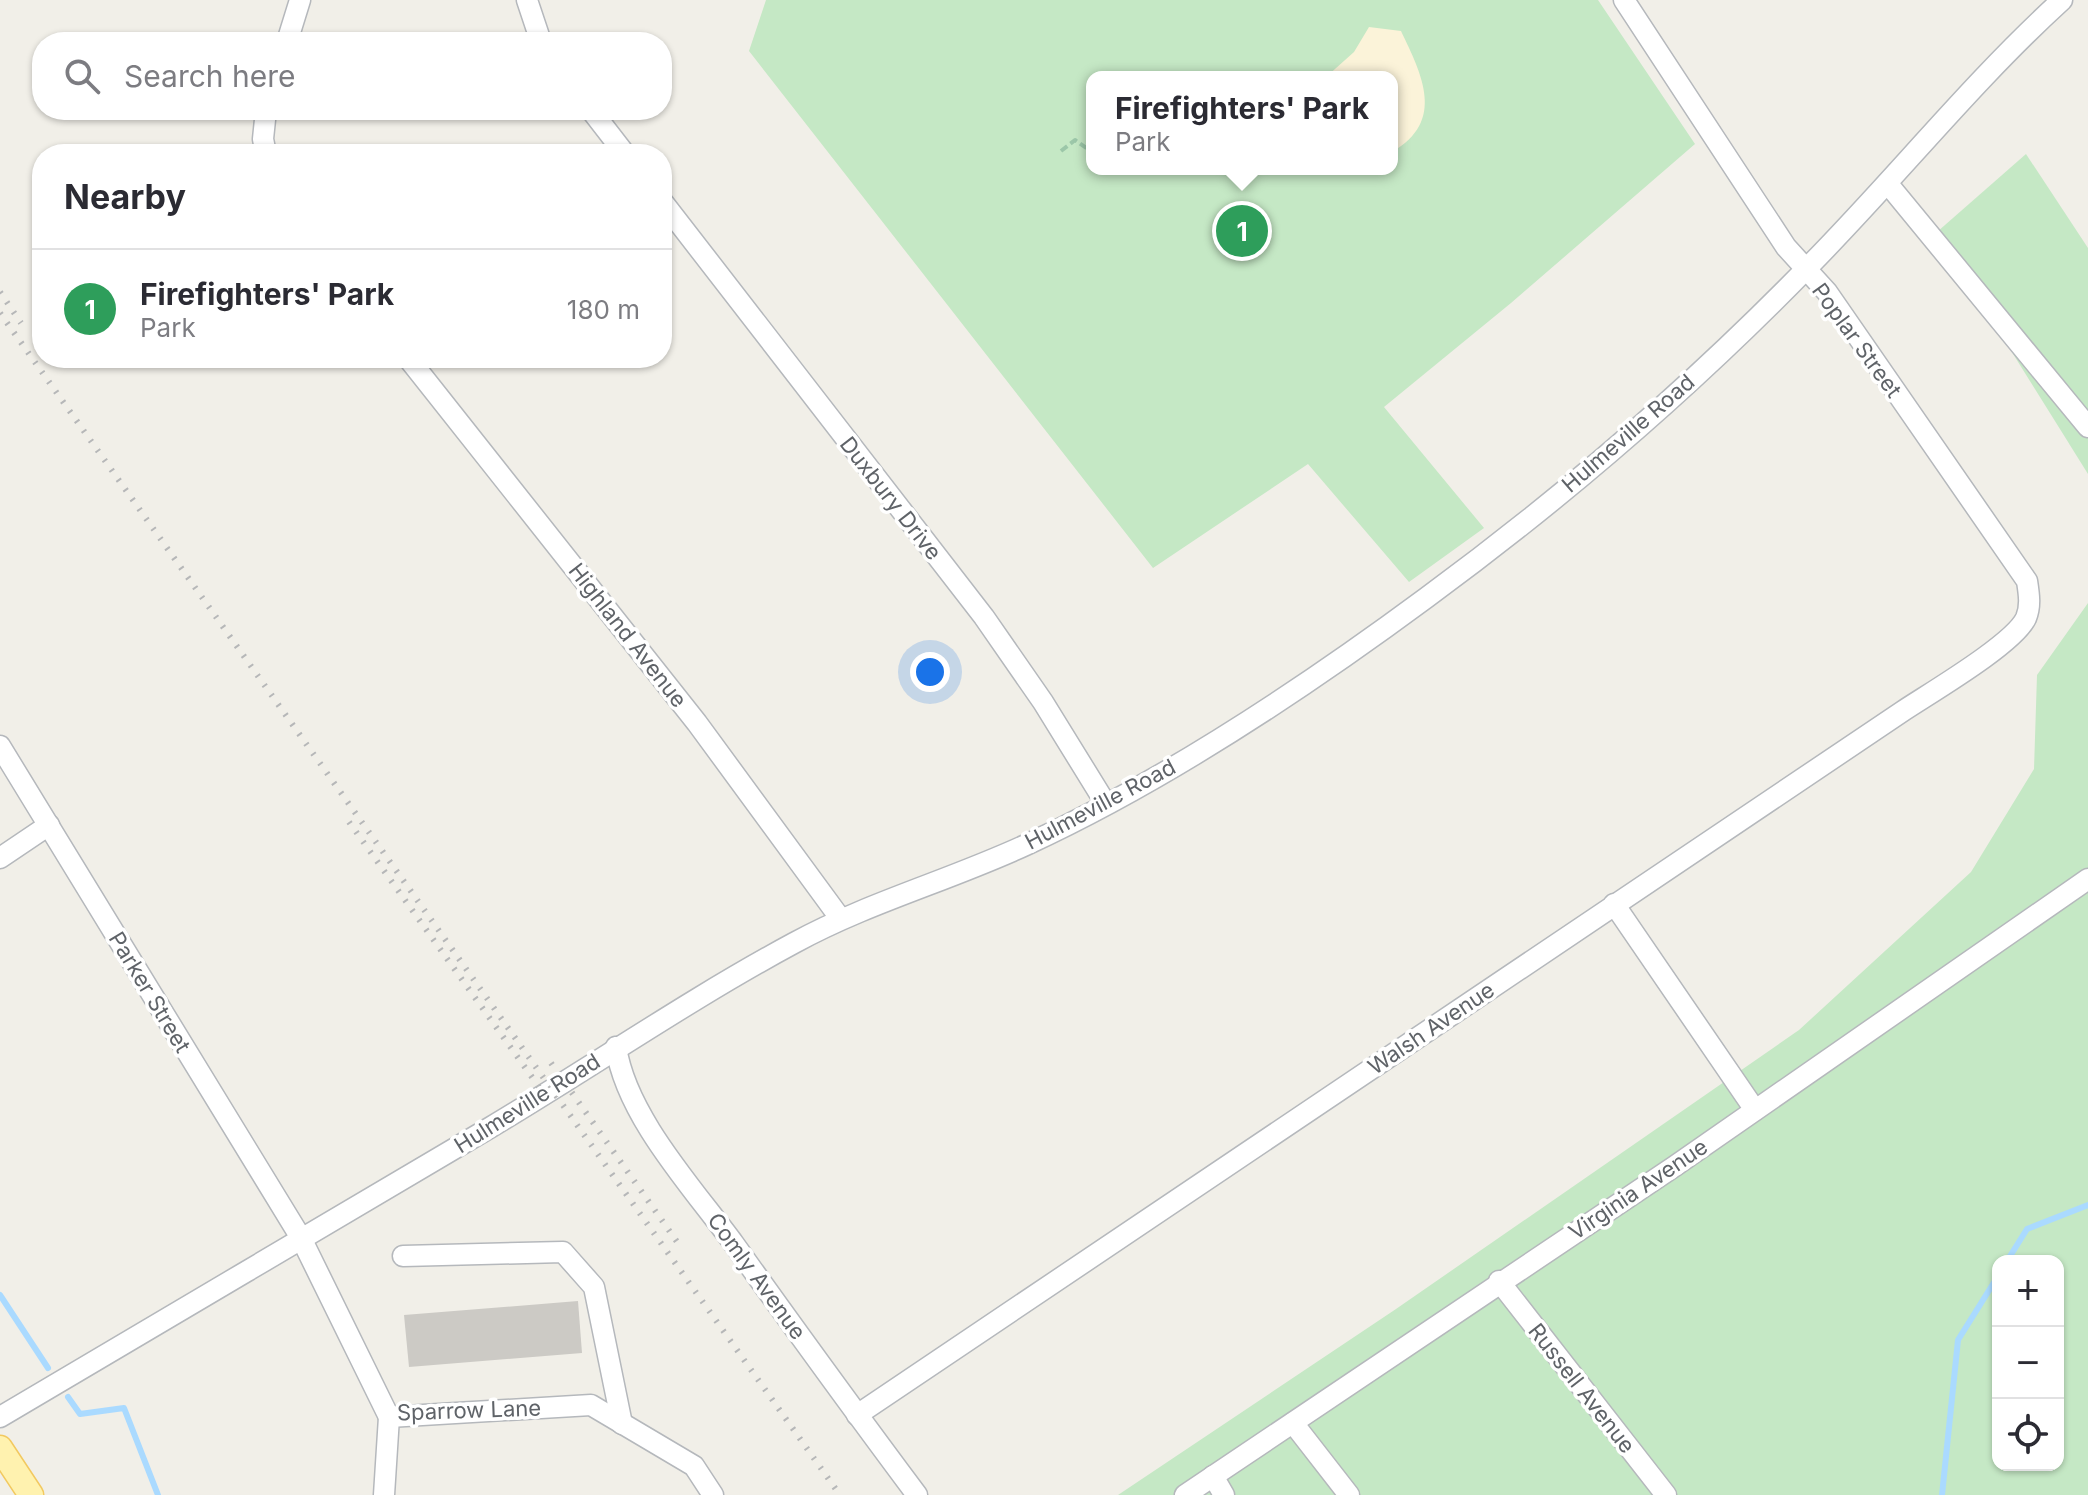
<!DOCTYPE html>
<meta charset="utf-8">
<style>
:root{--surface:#fff;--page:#f7f7f7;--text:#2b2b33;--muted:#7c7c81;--line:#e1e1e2;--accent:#7c3aed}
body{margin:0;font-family:Inter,sans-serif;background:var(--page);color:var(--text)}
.controls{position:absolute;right:24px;bottom:24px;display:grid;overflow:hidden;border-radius:16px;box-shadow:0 2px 6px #0004}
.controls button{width:72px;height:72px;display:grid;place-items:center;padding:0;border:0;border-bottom:2px solid var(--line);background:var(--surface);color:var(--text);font:40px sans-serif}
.you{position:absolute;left:930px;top:672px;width:28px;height:28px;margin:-20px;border:6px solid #fff;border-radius:50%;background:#1a73e8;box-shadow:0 0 0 12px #1a73e833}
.badge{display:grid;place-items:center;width:52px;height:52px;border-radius:50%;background:var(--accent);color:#fff;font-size:26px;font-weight:700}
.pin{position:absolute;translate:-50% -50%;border:4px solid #fff;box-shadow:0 2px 8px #0006}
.popup{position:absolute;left:1086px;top:71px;width:312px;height:104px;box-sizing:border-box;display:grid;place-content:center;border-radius:16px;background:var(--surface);filter:drop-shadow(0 2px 6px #0005);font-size:26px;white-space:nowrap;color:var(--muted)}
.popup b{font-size:30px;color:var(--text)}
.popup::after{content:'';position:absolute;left:50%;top:100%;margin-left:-16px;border:16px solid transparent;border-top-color:var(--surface)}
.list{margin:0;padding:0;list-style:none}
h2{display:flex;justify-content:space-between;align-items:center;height:104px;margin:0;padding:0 32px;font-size:34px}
h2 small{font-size:26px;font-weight:400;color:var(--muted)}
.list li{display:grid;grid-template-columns:52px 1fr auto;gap:24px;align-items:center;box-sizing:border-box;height:120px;padding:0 32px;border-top:2px solid var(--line)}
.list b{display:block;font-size:30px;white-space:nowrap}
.list p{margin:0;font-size:26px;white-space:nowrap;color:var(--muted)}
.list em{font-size:26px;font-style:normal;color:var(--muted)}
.icon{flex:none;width:44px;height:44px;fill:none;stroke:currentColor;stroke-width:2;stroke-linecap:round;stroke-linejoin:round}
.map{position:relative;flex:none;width:2088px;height:1495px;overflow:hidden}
.search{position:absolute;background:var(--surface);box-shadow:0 2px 6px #0004;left:32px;top:32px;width:640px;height:88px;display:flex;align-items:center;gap:20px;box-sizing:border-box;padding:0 28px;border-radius:32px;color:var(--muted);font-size:30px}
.panel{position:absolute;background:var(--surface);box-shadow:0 2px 6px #0004;left:32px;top:144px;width:640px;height:224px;border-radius:32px}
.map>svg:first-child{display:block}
.green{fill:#c5e8c5;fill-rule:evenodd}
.sand{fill:#fbf3d9}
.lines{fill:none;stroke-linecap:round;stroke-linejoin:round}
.stream{stroke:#aadaff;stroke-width:6}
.building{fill:#cccac5}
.minor-casing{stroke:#b5b8bc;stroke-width:23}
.major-casing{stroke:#f2c960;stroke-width:27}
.path{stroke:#9cc7a9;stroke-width:4;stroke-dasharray:8 4;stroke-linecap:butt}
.minor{stroke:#fff;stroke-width:20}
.major{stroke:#fff2af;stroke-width:24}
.rail{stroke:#b6b7b8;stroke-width:6;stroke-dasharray:2 10;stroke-linecap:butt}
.labels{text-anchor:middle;stroke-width:7;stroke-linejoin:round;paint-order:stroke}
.street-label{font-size:22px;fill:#5f6368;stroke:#fff}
</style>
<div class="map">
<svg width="2088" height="1495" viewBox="0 0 2088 1495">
<rect width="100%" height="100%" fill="#f1efe8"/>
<g class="green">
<path d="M766,0H1598L1695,144L1511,303L1384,407L1484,528L1409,582L1308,464L1153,568L749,51ZM1092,77H1392V169H1092Z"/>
<path d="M2026,154L2088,248V474L1937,232Z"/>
<path d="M2088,603V1495H1118L1396,1309L1799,1030L1971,872L2034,769L2037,675ZM1998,1261H2058V1465H1998Z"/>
</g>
<path class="sand" d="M1369,27L1401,31C1422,75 1446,121 1392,152V77H1326L1354,52Z"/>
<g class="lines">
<g class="stream">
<path d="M2007,1261L2027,1229L2088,1205"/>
<path d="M0,1295L48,1368"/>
<path d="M68,1397L80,1414L124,1408L158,1495"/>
<path d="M1942,1495L1958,1340L1998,1276"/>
</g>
</g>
<path class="building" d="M578,1301L582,1353L409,1367L404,1315Z"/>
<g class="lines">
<defs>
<g id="minor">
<path d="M527,0L541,42"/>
<path d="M287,42L300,0"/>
<path d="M591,110L625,154"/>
<path d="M266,154L263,139L266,110"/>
<path d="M1888,184L2088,427"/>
<path d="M662,201L984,617L1043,702L1106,804"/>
<path d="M408,358L697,723L840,918"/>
<path d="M0,746L301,1238L389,1417L591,1405L694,1466L713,1495"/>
<path d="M0,858L49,825"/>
<path d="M1614,904L1755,1110"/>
<path d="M616,1047C626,1116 693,1188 734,1244C794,1328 855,1412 917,1495"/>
<path d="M403,1256L563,1252L594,1287L622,1424"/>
<path d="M1499,1281L1666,1495"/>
<path d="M857,1415L1903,711C1930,693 2014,644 2026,618C2031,606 2029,594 2027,581L1827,292L1786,247L1624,0"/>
<path d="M0,1417C163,1320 328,1224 491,1127C593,1066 690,999 794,943C869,902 951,880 1028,844C1162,782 1307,686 1426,598C1561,499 1692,386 1809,266C1895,179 1971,83 2062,0"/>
<path d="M1293,1423L1349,1495"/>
<path d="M1213,1476L1224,1495"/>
<path d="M384,1495L389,1417"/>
<path d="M1185,1495L1675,1166L2088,879"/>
</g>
<path id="major" d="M0,1448L31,1495"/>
</defs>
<use href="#minor" class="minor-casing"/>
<use href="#major" class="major-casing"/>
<path class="path" d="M1061,151L1075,140L1092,152"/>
<use href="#minor" class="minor"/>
<use href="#major" class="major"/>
<g class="rail">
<path d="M0,292L21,323"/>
<path d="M0,313L840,1495"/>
<path d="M349,822L547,1098"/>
<path d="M551,1063L680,1246"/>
</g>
</g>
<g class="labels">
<g class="street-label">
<text transform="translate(1857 340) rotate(54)" y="8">Poplar Street</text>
<text transform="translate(1628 433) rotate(-41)" y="8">Hulmeville Road</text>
<text transform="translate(891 498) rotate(52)" y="8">Duxbury Drive</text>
<text transform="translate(628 635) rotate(52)" y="8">Highland Avenue</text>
<text transform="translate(1100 804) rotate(-28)" y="8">Hulmeville Road</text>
<text transform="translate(150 992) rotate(59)" y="8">Parker Street</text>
<text transform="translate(1431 1028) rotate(-34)" y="8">Walsh Avenue</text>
<text transform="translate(527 1103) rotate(-32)" y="8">Hulmeville Road</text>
<text transform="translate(1638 1189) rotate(-34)" y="8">Virginia Avenue</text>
<text transform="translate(757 1276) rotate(54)" y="8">Comly Avenue</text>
<text transform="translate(1582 1388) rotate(52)" y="8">Russell Avenue</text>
<text transform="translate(469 1410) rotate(-2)" y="8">Sparrow Lane</text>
</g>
</g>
</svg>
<div class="controls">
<button>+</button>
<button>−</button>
<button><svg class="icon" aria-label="locate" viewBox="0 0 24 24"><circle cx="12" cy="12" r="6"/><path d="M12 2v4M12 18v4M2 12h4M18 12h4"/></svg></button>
</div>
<div class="you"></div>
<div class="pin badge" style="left:1242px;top:231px;background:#2e9e5b">1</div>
<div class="popup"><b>Firefighters' Park</b>Park</div>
<div class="search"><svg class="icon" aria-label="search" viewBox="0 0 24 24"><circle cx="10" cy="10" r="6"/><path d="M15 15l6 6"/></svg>Search here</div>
<section class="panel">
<h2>Nearby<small></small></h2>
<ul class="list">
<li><span class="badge" style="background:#2e9e5b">1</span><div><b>Firefighters' Park</b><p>Park</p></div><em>180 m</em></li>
</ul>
</section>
</div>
